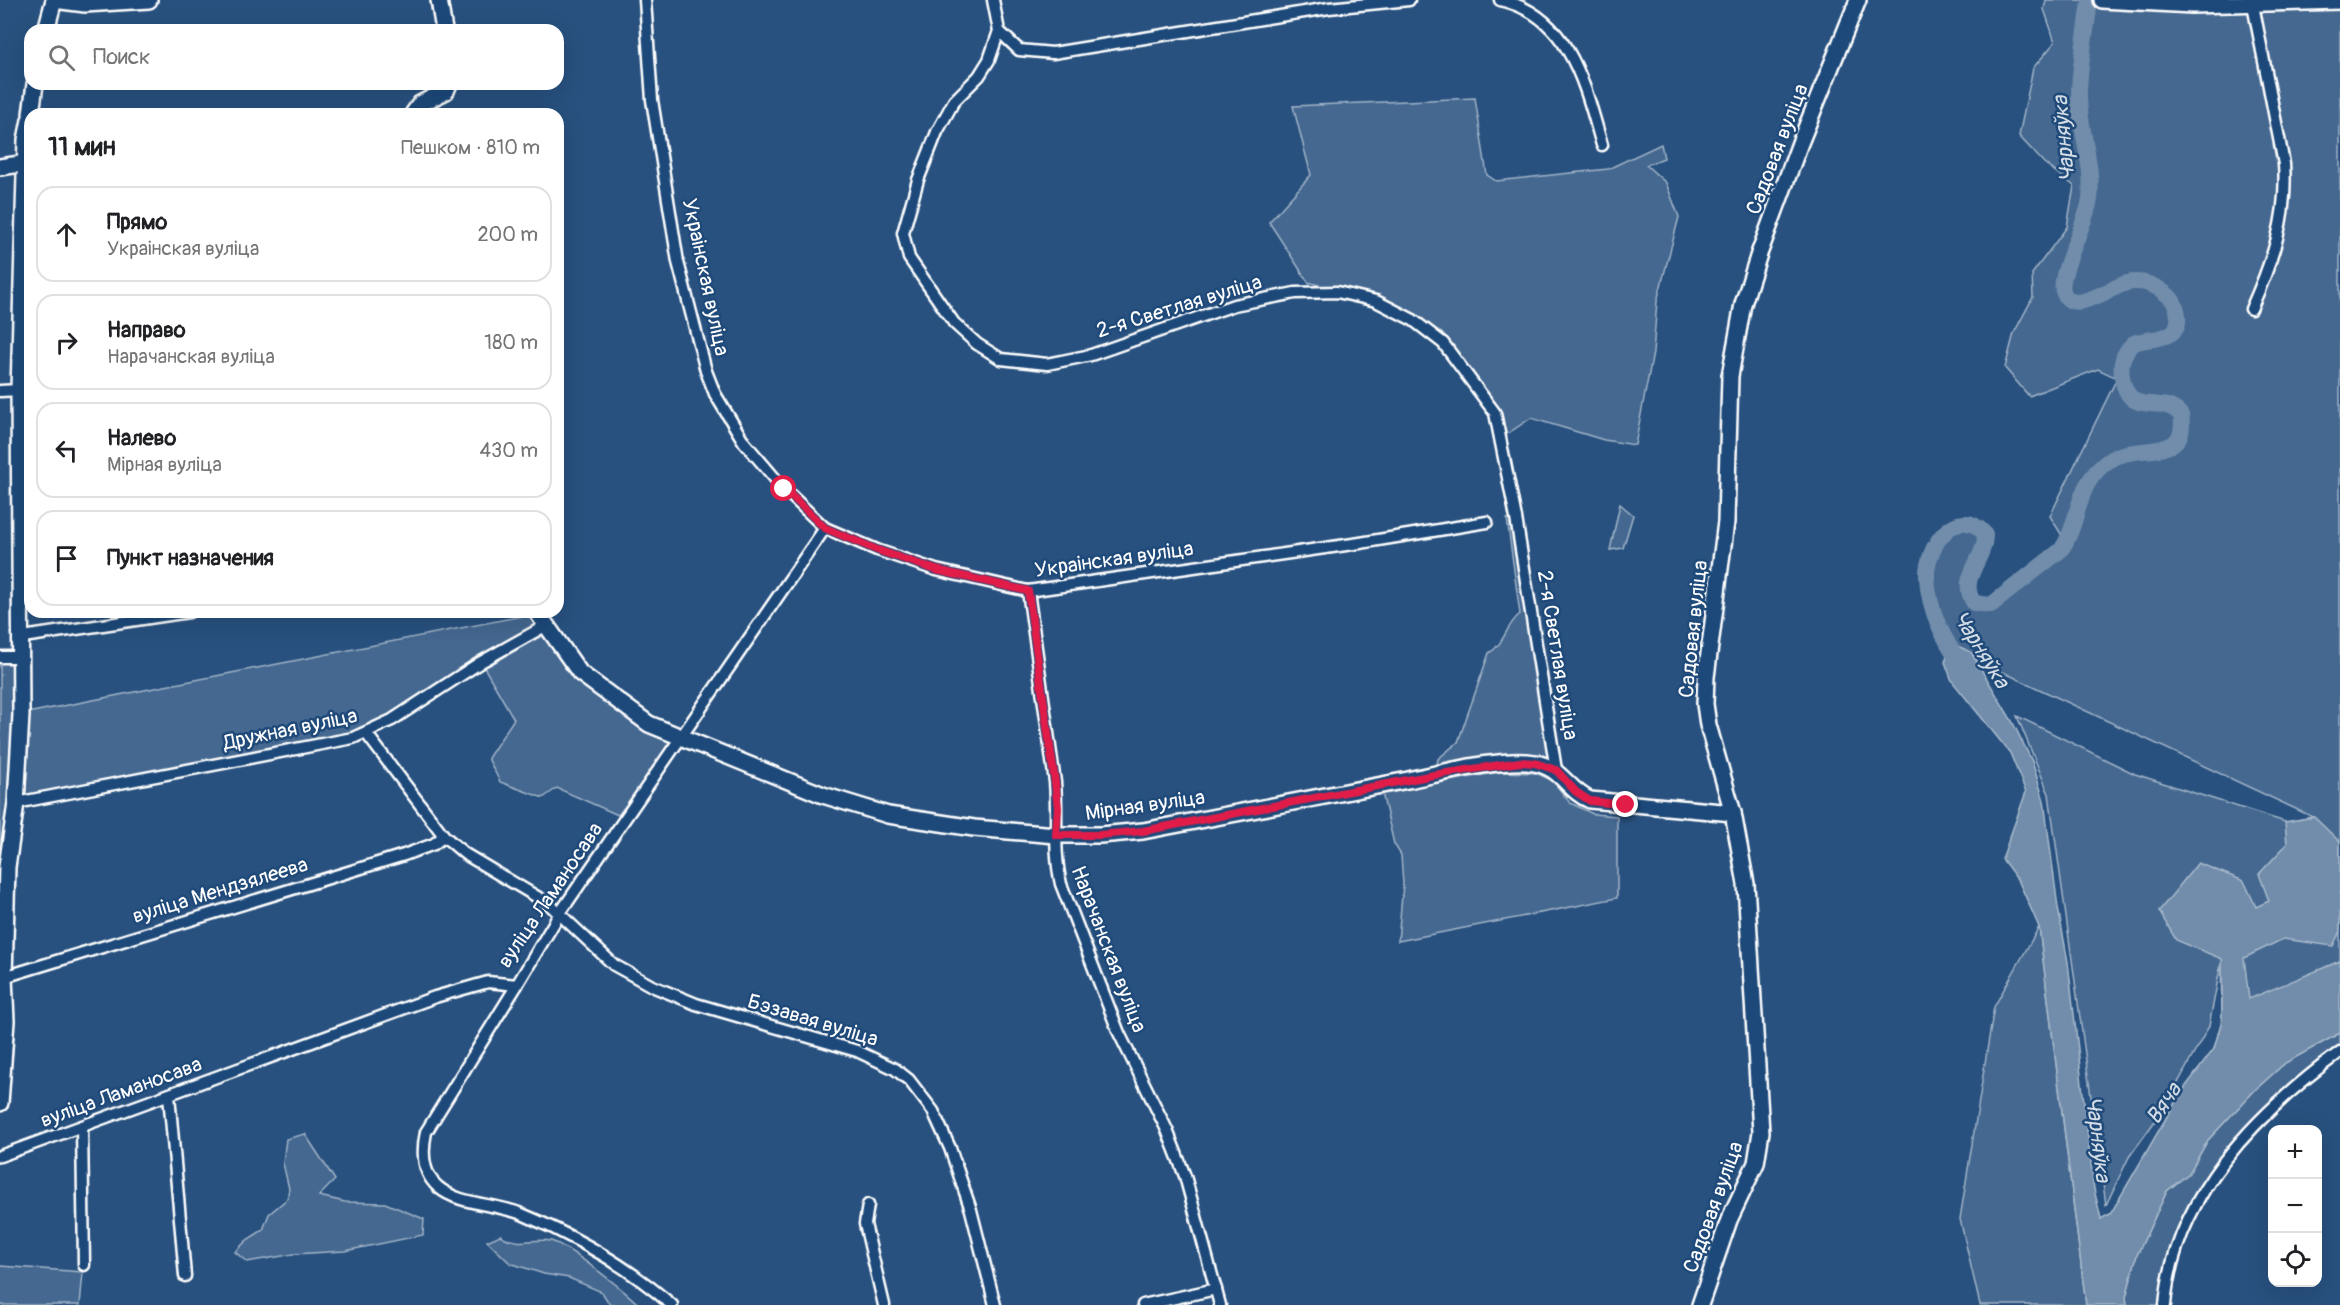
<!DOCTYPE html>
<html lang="ru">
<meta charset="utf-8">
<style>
:root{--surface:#fff;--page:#f2f2f2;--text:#202124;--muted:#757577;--line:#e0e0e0}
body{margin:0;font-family:Pangolin,sans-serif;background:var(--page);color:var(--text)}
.controls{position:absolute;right:18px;bottom:18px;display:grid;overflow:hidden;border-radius:12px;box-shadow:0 6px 24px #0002}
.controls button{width:54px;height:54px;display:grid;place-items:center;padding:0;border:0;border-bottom:2px solid var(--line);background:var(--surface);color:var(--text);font:30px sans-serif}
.stop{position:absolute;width:18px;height:18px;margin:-14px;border:4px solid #e11d48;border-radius:50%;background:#fff}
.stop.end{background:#e11d48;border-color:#fff;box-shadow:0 2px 6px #0008}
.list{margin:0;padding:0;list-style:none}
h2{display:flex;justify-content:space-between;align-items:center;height:78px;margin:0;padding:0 24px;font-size:26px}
h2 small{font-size:20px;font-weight:400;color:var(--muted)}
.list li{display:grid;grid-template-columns:39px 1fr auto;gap:18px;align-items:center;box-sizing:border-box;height:96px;margin:0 12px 12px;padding:0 12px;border:2px solid var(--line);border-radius:18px}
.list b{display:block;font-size:22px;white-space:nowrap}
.list p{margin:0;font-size:20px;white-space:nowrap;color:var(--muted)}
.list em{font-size:20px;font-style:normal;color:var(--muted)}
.icon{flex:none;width:33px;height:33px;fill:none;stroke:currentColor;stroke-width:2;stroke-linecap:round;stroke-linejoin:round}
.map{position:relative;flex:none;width:2340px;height:1305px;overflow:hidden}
.search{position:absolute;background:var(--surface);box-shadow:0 6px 24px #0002;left:24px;top:24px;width:540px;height:66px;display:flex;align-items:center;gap:15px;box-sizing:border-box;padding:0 21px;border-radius:18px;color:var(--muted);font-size:22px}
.panel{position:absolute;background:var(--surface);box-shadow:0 6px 24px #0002;left:24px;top:108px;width:540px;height:510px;border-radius:18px}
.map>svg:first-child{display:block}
.green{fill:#446890;stroke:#a2b4c8;stroke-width:1.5}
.water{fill:#718dab;stroke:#aabbcd;stroke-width:1.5}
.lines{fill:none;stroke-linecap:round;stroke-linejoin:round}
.river{stroke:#718dab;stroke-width:16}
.street-casing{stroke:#fff;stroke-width:15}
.secondary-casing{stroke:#fff;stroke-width:20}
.street{stroke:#1f4a7a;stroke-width:10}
.secondary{stroke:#1f4a7a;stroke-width:15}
.route{stroke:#e11d48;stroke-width:8}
.labels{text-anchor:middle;stroke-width:5;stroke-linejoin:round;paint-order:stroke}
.street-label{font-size:21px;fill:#fff;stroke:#1f4a7a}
.water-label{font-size:22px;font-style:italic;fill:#d4dde6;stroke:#1f4a7a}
</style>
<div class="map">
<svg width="2340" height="1305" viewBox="0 0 2340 1305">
<rect width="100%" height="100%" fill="#28517f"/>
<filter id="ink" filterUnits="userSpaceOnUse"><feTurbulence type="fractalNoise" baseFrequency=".0167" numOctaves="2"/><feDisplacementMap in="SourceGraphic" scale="12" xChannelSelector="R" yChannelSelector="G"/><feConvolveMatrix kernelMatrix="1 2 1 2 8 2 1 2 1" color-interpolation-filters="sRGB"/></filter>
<g filter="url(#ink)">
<g class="green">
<path d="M2046,0H2340V961L2307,977L2214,1049L2222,1020L2221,963L2209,1026L2163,1110L2129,1157L2106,1205L2049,794L2017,716L2135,774L2285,822L2313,817L1977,660L1971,652L1957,646L1950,649C1937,626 1926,601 1927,574C1927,546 1957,502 1985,534C1986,557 1961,576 1969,595C1980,624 2009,588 2020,580C2037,567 2054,560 2066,542L2050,516L2117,378L2098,369L2029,396L2005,368L2014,333L2033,297L2032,274L2067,227L2074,186L2044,163L2019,136L2033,68L2055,42L2044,9Z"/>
<path d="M1475,98L1487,175L1496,181L1608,169L1661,144L1664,158L1646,165L1666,183L1679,217L1657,301L1653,353L1635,445L1604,440L1531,418L1507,434L1443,343L1376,301L1308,282L1269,222L1311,175L1293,106Z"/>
<path d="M1620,504L1633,515L1623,548L1610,550Z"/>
<path d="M1516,518L1556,770L1544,765L1435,775L1438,759L1458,742L1489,653C1505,644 1505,626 1520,614L1507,519Z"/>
<path d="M538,613L580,673L681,737L618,815L557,788L543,798L500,782L488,758L514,719L481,662L379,727L16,803L0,978V657H22V714Z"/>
<path d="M1500,772L1536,773L1553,781L1570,803L1593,814L1617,816V898L1398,941L1403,884L1401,855L1394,844L1382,793Z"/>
<path d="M2039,927L2086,1305H1980L1960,1219L1994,1007Z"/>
<path d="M2340,1033V1052L2280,1101L2197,1202L2165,1305H2127L2126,1297L2137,1255L2167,1191L2189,1173L2208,1140L2256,1089L2285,1063Z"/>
<path d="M305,1134L335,1180L319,1196L345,1202L385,1203L424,1219L423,1235L345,1251L294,1254L247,1262L235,1252L247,1240L263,1230L269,1214L287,1199L289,1189L283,1163L286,1139Z"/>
<path d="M500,1235C521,1248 533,1237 551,1241C569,1246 625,1291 639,1305H610L602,1292L569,1278L544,1274L510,1263L487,1241Z"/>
<path d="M0,1266L83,1272L80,1305H0Z"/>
</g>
<path class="water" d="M1957,646L1971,652L2012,721L2032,761L2044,801L2058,908L2068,962L2094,1189L2101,1219L2111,1213L2180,1094L2214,1049L2222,1020V959L2176,940L2159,911L2198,863L2244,881L2256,907L2269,901L2259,874L2287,844L2285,822L2314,817L2340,842V931L2333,946L2283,939L2244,958L2249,999L2340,961V1033L2285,1063L2256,1089L2208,1140L2189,1173L2167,1191L2137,1255L2126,1297L2127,1305H2086L2039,927L2019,882L2002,859L2026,792L2010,753L1952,681L1945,662L1950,649Z"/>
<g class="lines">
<path class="river" d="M1963,667C1944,640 1929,612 1927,578C1925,549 1956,501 1985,534C1986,560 1957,578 1974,603L1991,605L2061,550C2082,520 2073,484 2111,459C2135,443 2190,463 2181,415C2161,392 2130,421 2122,377C2120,362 2123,353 2134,343C2149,337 2181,342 2178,316C2177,307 2173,298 2165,293C2154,284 2141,280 2127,283C2112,286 2071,318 2063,291C2058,274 2087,222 2090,199C2094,164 2079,130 2079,95C2079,64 2087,31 2090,0"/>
<defs>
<g id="street">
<path d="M645,0L652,100L678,262L706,371L715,394L744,442L784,489L825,528L877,550L936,570L1028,591L1360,543L1487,522"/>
<path d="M993,0L999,31L989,60L979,76L954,101L937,132L918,180L903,233L909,258L954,323L977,344L1001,359L1047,364L1091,355L1234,305L1295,293L1337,292L1376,301L1413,320L1443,343L1495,413L1516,518L1556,770"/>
<path d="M1500,0C1570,15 1585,86 1602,145"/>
<path d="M999,31L1019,50L1053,53L1329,8L1409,0"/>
<path d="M2251,309C2272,262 2288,217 2284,164L2253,5"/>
<path d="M0,391L19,390"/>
<path d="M1028,591L1055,782C1058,816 1053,850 1061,884L1119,1033L1167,1130L1185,1176L1220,1305"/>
<path d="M23,637L189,612"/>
<path d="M0,657H22"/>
<path d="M366,733L444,836L465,854L549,904L614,965L652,986L696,1004L857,1051L895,1069L909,1080L933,1111L950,1148L971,1210L995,1305"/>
<path d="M16,803L353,738L392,720L481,662L547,625"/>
<path d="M4,977L404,855L434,844L444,836"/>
<path d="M517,985L426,1132C422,1151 422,1173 438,1187C460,1206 498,1203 524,1215C577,1237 628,1267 672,1305"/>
<path d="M169,1095L185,1276"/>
<path d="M82,1127L84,1265"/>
<path d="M0,1156L435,997L488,982L517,985L560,913L825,528"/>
<path d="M868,1205L865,1224L884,1305"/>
<path d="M1143,1305L1216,1289"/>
<path d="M2165,1305C2174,1196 2256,1114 2340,1052"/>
</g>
<g id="secondary">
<path d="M54,0L85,4L149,0"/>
<path d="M439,0L444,30"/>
<path d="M2102,0L2192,5L2340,1"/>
<path d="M46,30L54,0"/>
<path d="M31,114L35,84"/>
<path d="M413,114L420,104L446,91L449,84"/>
<path d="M0,167L27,163"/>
<path d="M537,612L580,673L649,724L823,795L888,815L974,828L1056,835H1100L1143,831C1232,814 1320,797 1408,780C1443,773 1502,757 1535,763C1561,767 1568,791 1590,800L1733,813"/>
<path d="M0,1103L6,1021L4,977L7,867L16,803L21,715L19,390L26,140L30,120"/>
<path d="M1700,1305L1729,1220L1756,1163L1761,1132L1746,884L1733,813L1708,725L1705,704L1706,677L1726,522L1730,376L1743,304L1759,254L1800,143L1858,0"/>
</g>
</defs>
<use href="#street" class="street-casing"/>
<use href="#secondary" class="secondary-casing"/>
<use href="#street" class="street"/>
<use href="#secondary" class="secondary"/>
</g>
</g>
<g class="lines" filter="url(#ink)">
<path class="route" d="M784,489L825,528L877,550L936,570L1028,591L1055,782L1058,808L1056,835H1100L1143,831L1434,775L1520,762L1535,763L1556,770L1576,792L1590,801L1626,805"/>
</g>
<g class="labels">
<g class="street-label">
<text transform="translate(1777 149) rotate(-69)" y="7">Садовая вуліца</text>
<text transform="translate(706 277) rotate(78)" y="7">Украінская вуліца</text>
<text transform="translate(1179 306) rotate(-17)" y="7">2-я Светлая вуліца</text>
<text transform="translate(1114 559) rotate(-8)" y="7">Украінская вуліца</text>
<text transform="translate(1693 629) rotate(-84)" y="7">Садовая вуліца</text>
<text transform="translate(1558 655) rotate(81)" y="7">2-я Светлая вуліца</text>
<text transform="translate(290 729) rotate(-12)" y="7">Дружная вуліца</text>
<text transform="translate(1145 805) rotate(-8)" y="7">Мірная вуліца</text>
<text transform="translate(220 890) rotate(-17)" y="7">вуліца Мендзялеева</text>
<text transform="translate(550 895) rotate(-56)" y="7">вуліца Ламаносава</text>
<text transform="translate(1109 949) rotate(69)" y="7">Нарачанская вуліца</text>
<text transform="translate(813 1020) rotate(17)" y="7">Бэзавая вуліца</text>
<text transform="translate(121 1092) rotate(-20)" y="7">вуліца Ламаносава</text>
<text transform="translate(1713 1207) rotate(-70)" y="7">Садовая вуліца</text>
</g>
<g class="water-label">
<text transform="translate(2063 139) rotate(-95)" y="8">Чарняўка</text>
<text transform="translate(1982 649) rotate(58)" y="8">Чарняўка</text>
<text transform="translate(2163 1103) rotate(-56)" y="8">Вяча</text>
<text transform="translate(2099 1139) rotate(83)" y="8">Чарняўка</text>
</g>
</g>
</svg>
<div class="controls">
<button>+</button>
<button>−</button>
<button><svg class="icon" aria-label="locate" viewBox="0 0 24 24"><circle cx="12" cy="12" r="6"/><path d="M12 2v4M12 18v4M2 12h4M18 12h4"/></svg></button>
</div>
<div class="stop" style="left:784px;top:489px"></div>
<div class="stop end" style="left:1626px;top:805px"></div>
<div class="search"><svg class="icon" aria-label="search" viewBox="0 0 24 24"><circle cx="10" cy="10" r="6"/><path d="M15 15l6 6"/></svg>Поиск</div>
<section class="panel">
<h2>11 мин<small>Пешком · 810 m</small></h2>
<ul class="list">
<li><svg class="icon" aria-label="ahead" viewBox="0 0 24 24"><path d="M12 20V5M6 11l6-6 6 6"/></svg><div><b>Прямо</b><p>Украінская вуліца</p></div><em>200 m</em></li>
<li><svg class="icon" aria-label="right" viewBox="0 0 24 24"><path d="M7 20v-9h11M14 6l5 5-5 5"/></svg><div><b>Направо</b><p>Нарачанская вуліца</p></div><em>180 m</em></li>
<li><svg class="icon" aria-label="left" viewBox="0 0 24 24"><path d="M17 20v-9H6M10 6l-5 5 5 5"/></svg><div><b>Налево</b><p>Мірная вуліца</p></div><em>430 m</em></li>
<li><svg class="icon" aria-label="arrive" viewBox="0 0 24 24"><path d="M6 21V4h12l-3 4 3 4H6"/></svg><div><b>Пункт назначения</b></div></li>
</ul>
</section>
</div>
